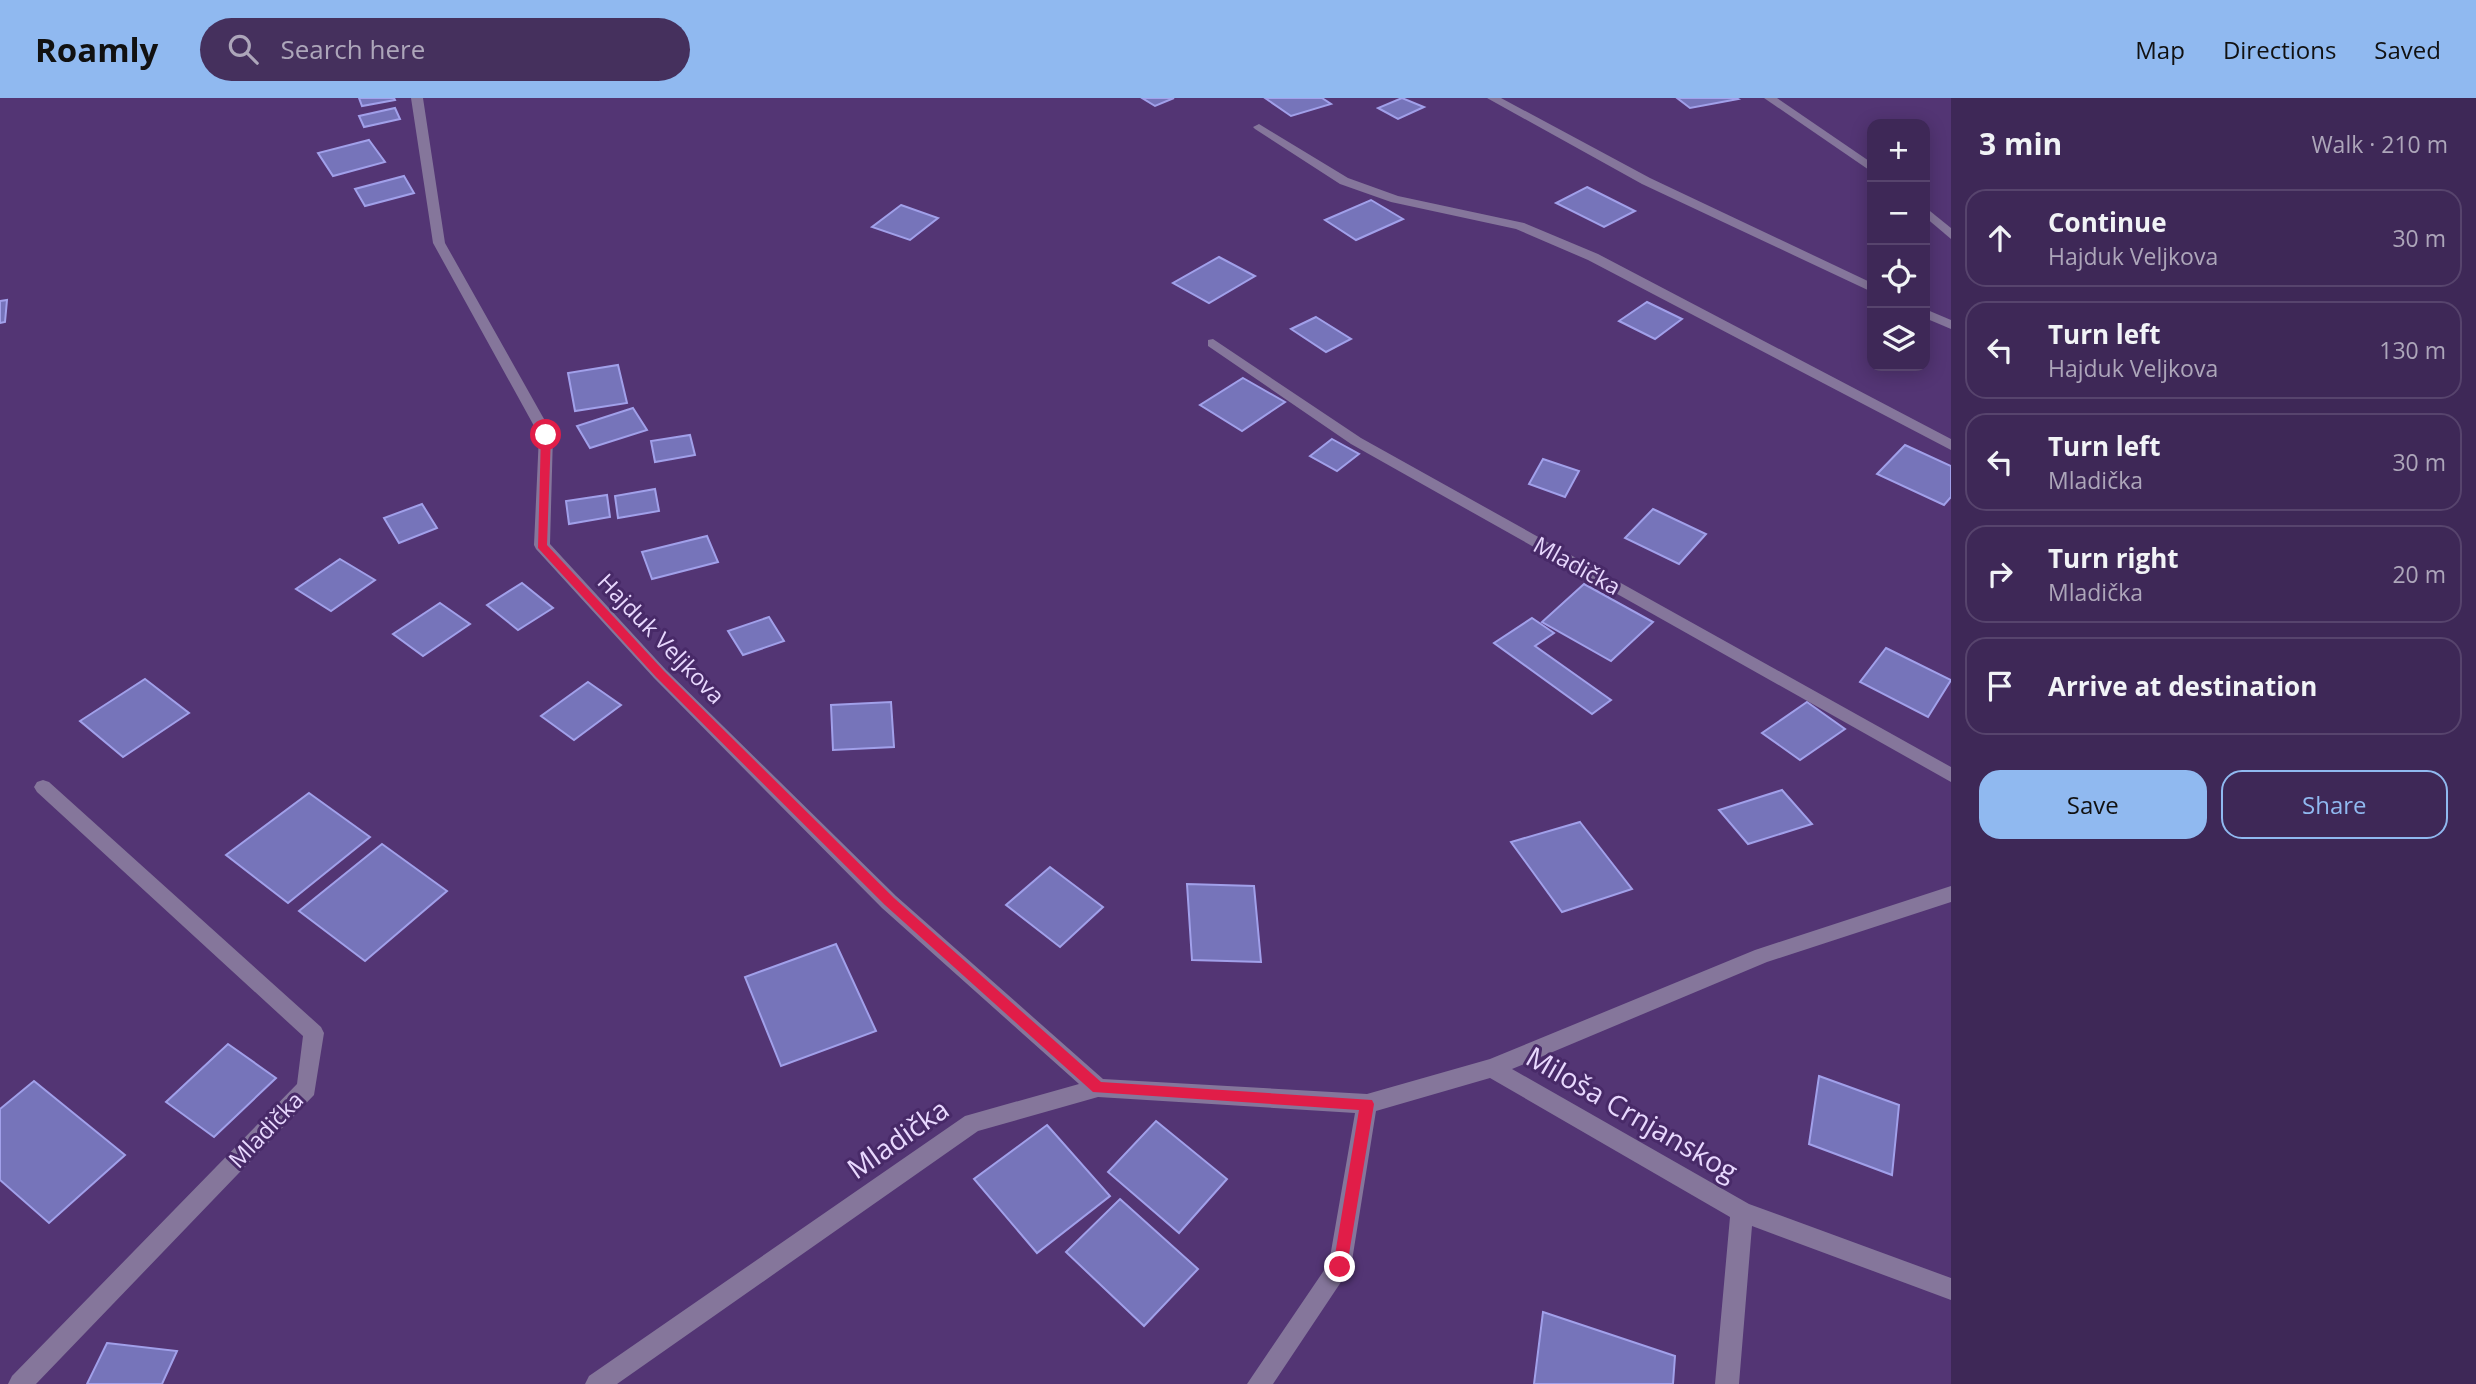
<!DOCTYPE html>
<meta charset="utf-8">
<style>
:root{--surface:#3e2857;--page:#45305d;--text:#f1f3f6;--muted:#ada6ba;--line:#57446d;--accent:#90b9f0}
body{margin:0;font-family:"Open Sans",sans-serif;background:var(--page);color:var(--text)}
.controls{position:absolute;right:21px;top:21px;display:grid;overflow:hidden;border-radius:14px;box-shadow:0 4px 18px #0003}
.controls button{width:63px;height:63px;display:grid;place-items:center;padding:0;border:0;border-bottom:2px solid var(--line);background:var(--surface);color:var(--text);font:35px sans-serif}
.stop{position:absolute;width:21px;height:21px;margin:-16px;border:5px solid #e11d48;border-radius:50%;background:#fff}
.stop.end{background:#e11d48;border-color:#fff;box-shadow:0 2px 7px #0008}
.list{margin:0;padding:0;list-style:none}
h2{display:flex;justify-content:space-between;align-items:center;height:91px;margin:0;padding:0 28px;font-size:30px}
h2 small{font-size:23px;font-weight:400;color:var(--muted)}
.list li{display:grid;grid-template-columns:46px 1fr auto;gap:21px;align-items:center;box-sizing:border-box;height:98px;margin:0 14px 14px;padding:0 14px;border:2px solid var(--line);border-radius:21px}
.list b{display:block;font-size:26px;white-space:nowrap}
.list p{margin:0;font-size:23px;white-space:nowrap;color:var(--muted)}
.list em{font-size:23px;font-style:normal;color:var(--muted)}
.actions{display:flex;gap:14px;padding:21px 28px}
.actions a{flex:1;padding:16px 0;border:2px solid var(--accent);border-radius:21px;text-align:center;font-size:24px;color:var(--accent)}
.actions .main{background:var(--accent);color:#111}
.icon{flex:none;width:38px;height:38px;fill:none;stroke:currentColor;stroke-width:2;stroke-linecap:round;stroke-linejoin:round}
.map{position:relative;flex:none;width:1951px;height:1286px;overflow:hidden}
header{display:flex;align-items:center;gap:42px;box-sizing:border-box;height:98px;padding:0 35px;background:var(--accent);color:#111}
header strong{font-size:33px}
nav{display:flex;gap:38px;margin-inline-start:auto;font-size:24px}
.search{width:490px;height:63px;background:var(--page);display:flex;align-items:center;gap:18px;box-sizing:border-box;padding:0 24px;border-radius:38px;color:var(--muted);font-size:26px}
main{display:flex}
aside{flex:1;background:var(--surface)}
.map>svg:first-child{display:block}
.building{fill:#7674ba;stroke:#a1a0ea;stroke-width:2}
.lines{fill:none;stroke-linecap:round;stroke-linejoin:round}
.minor{fill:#85769b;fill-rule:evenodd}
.route{fill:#e11d48}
.labels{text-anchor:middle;stroke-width:6;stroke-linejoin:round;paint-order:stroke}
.street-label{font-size:23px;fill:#e8d8fe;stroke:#482a68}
.near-street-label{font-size:28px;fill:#e8d8fe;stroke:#482a68}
</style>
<header>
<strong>Roamly</strong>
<div class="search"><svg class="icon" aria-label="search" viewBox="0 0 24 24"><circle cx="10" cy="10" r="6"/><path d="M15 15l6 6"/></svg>Search here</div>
<nav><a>Map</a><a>Directions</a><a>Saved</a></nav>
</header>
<main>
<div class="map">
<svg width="1951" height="1286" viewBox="0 0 1951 1286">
<rect width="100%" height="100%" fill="#533574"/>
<g class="building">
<path d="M359,0H394L395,2L362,8Z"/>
<path d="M1142,0H1174L1155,8Z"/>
<path d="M1265,0H1322L1331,6L1291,18Z"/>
<path d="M1402,0L1424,9L1398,21L1378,10Z"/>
<path d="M1677,0H1736L1738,1L1690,10Z"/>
<path d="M395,10L400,21L364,29L359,18Z"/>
<path d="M369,42L385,64L333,78L318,55Z"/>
<path d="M404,78L414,95L365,108L355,91Z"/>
<path d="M1587,89L1635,113L1604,129L1556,105Z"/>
<path d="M1371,102L1403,121L1356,142L1325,122Z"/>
<path d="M901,107L938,120L910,142L872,129Z"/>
<path d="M1219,159L1255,178L1209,205L1173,185Z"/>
<path d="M7,202L5,224L0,225V203Z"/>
<path d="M1647,204L1682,221L1655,241L1619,223Z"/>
<path d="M1316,219L1351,241L1326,254L1291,231Z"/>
<path d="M618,267L627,305L575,313L568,275Z"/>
<path d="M1243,280L1285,304L1242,333L1200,307Z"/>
<path d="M633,310L647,332L590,350L577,328Z"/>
<path d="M690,337L695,357L655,364L651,343Z"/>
<path d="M1332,341L1359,356L1337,373L1310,358Z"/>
<path d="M1905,347L1951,368V399L1944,407L1877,376Z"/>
<path d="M1543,361L1579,373L1565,399L1529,386Z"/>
<path d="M655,391L659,413L618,420L615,398Z"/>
<path d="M607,397L610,419L569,426L566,403Z"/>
<path d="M422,406L437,430L399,445L384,420Z"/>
<path d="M1653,411L1706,436L1679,466L1625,440Z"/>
<path d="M707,438L718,464L652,481L642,454Z"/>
<path d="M340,461L375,482L331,513L296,491Z"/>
<path d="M522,485L553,510L518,532L487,507Z"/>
<path d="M1584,486L1653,524L1611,563L1542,524Z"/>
<path d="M440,505L470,526L423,558L393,536Z"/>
<path d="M769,519L784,543L743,557L728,533Z"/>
<path d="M1532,520L1554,535L1535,548L1611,602L1592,616L1494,545Z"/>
<path d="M1886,550L1951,582L1928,619L1860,584Z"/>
<path d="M145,581L189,615L123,659L80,623Z"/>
<path d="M588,584L621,607L574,642L541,618Z"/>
<path d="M891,604L894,649L833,652L831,607Z"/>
<path d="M1807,604L1845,631L1800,662L1762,635Z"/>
<path d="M1782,692L1812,726L1748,746L1719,712Z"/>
<path d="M309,695L370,739L288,805L226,757Z"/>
<path d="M1580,724L1632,791L1562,814L1511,744Z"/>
<path d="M382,746L447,793L365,863L299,813Z"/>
<path d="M1050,769L1103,809L1060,849L1006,807Z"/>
<path d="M1187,786L1254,788L1261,864L1192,862Z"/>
<path d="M836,846L876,933L781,968L745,879Z"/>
<path d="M228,946L276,980L214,1039L166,1004Z"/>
<path d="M1819,978L1899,1007L1892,1077L1809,1046Z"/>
<path d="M34,983L125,1057L49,1125L0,1082V1011Z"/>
<path d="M1156,1023L1227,1081L1179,1135L1108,1074Z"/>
<path d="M1047,1027L1110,1098L1037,1155L974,1081Z"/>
<path d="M1120,1101L1198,1171L1144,1228L1066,1154Z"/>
<path d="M1543,1214L1675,1258L1673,1286H1534Z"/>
<path d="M107,1245L177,1253L162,1286H87Z"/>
</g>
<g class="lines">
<g class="minor">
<path d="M411,0H423L445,145L553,337L550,446L666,572L896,798L1103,981L1367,996L1490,961L1755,852L1951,788V804L1767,864L1512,971L1749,1106L1951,1180V1202L1752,1128L1739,1286H1715L1730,1119L1490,980L1376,1013L1351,1169L1273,1286H1247L1329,1165L1355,1015L1098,999L978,1033L617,1286H585L589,1278L965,1018L1079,986L882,810L654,580L536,451L534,447L539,337L433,145Z"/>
<path d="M1487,0H1501L1650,80L1872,185V194L1642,86Z"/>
<path d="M1764,0H1777L1872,65V74Z"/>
<path d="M1259,26L1348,80L1398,98L1524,125L1598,156L1951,341V352L1588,162L1516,131L1391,104L1340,86L1255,31L1253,29Z"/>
<path d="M1925,109L1951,130V141L1925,119Z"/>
<path d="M1925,211L1951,222V231L1925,220Z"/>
<path d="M1213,241L1361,340L1951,669V684L1351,346L1208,248V242Z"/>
<path d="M43,682L49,684L321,929L324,935L314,997L36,1286H8L12,1278L297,986L303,938L37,694L34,689L37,684Z"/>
</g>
</g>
<path class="route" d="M546,334L551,337L547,447L664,573L894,800L1101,984L1372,1002L1374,1006L1346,1174L1340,1176L1333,1169L1359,1012L1093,994L885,807L656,579L538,450L541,337Z"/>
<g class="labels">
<g class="street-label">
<text transform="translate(1577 468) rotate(29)" y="8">Mladička</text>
<text transform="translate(661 541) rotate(46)" y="8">Hajduk Veljkova</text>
<text transform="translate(266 1032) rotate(-46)" y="8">Mladička</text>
</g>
<g class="near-street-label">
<text transform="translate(1632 1016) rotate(30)" y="10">Miloša Crnjanskog</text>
<text transform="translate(898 1041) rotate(-35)" y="10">Mladička</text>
</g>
</g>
</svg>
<div class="controls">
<button>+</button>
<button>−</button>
<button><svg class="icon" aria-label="locate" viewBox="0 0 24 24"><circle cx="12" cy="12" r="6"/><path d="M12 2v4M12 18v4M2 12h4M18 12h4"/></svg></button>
<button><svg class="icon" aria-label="layers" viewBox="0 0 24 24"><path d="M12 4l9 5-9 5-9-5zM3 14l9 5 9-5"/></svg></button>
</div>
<div class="stop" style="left:546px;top:337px"></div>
<div class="stop end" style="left:1340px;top:1169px"></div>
</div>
<aside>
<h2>3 min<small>Walk · 210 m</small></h2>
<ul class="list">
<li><svg class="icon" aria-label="ahead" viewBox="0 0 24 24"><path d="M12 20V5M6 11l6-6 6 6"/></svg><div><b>Continue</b><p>Hajduk Veljkova</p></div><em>30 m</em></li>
<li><svg class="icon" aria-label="left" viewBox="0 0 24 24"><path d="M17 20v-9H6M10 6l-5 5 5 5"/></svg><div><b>Turn left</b><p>Hajduk Veljkova</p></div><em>130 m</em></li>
<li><svg class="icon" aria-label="left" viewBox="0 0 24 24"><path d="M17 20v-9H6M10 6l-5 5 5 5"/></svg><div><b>Turn left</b><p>Mladička</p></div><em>30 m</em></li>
<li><svg class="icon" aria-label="right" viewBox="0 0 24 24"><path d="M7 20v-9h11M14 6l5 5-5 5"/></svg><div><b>Turn right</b><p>Mladička</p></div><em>20 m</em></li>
<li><svg class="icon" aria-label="arrive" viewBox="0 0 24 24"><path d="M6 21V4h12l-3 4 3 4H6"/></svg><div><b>Arrive at destination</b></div></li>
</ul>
<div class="actions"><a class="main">Save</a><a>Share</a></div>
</aside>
</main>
